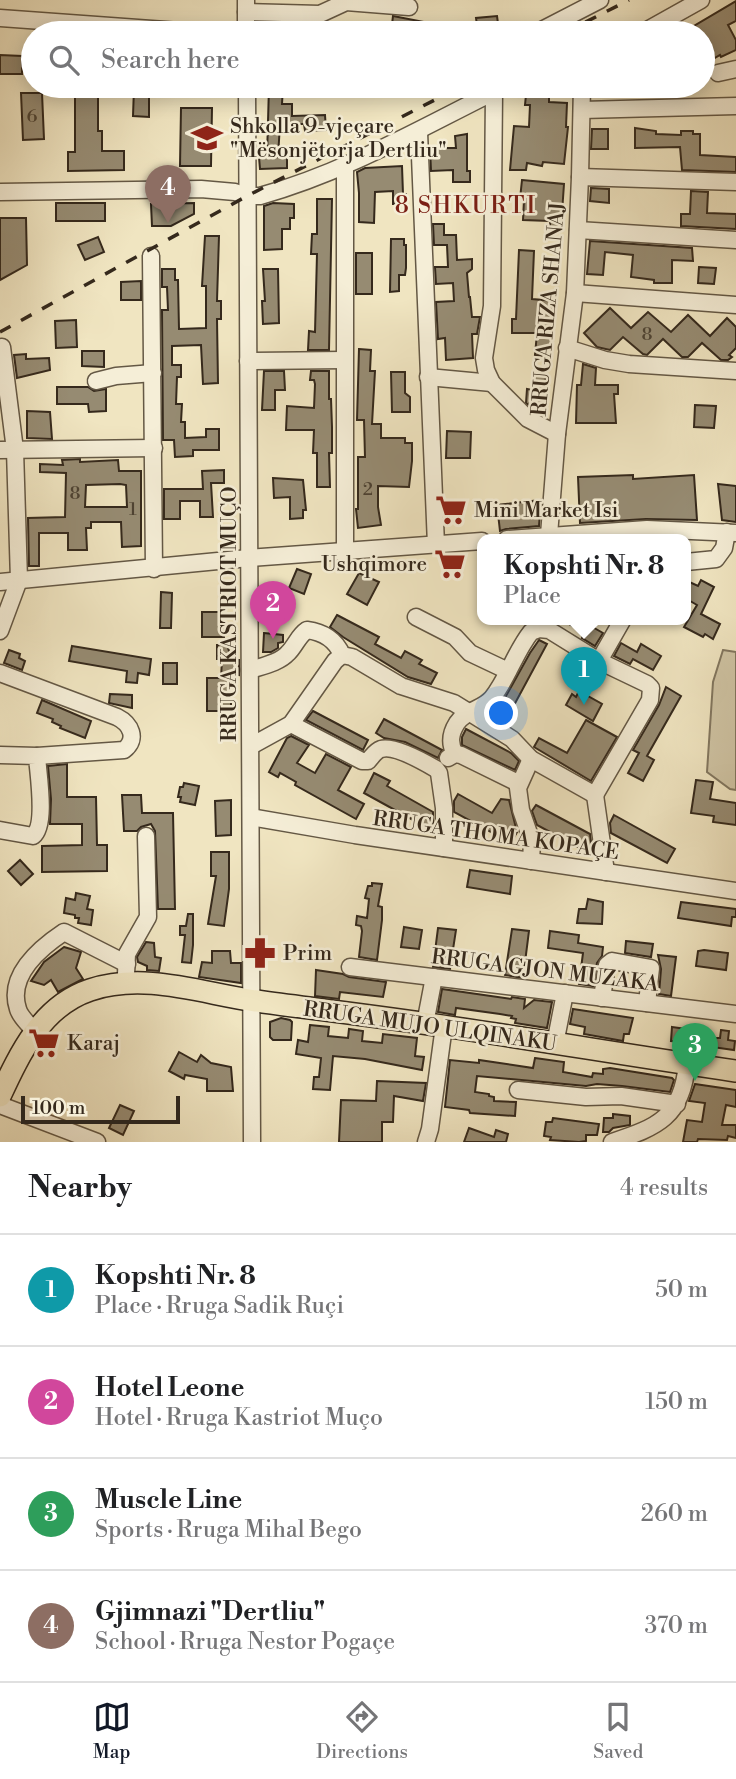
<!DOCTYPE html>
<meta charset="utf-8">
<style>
:root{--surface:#fff;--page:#f2f2f2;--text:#202124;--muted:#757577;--line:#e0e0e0;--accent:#111827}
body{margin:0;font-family:"Libre Bodoni",serif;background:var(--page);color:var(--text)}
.scale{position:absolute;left:21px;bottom:18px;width:159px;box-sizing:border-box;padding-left:7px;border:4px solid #35291c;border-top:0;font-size:19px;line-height:24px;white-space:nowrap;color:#35291c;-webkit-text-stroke:5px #f5eed7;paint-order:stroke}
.you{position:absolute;left:502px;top:714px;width:24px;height:24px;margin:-18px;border:5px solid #fff;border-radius:50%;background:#1a73e8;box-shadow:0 0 0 10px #1a73e833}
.badge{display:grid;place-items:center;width:46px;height:46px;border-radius:50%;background:var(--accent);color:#fff;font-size:23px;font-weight:700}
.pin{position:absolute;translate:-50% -58px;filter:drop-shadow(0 2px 4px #0008)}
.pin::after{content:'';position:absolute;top:37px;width:24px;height:21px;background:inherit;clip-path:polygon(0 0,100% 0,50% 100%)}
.popup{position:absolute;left:477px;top:534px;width:214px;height:91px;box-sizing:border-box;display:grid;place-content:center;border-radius:14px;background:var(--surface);filter:drop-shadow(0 2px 5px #0005);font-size:23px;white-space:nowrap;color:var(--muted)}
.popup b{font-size:26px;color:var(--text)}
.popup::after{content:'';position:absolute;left:50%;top:100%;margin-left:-14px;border:14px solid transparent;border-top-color:var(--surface)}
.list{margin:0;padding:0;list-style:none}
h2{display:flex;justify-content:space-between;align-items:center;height:91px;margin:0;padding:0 28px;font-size:30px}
h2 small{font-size:23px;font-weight:400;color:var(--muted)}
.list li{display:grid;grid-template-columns:46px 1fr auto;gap:21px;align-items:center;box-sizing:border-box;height:112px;padding:0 28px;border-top:2px solid var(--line)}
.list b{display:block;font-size:26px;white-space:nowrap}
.list p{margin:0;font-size:23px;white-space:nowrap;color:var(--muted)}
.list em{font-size:23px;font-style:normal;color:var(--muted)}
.icon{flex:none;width:38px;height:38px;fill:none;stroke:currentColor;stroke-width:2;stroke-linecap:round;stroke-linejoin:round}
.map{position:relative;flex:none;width:736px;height:1142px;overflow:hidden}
.search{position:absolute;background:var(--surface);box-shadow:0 4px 18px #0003;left:21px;right:21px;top:21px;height:77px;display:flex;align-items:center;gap:18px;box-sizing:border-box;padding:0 24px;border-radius:38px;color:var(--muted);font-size:26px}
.sheet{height:539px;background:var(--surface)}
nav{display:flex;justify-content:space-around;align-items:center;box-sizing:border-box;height:98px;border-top:2px solid var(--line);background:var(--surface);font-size:19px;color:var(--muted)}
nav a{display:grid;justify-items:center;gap:4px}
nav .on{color:var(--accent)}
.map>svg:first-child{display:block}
.green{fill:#d0c5a5;stroke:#827760;stroke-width:2}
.building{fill:#968b72;stroke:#35291c;stroke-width:2;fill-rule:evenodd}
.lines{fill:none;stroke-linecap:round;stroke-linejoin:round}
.minor-casing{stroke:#645845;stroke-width:19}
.major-casing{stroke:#35291c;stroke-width:24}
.minor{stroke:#f5eed7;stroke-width:16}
.major{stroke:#f0e5c1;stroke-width:21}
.rail{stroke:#35291c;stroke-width:3.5;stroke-dasharray:12 12;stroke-linecap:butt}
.labels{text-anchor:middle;stroke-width:5;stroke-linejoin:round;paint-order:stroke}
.number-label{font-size:18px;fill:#4d4232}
.poi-label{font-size:21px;fill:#35291c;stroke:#f5eed7;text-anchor:start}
.street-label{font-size:21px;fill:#35291c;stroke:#f5eed7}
.neighbourhood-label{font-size:23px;letter-spacing:2px;fill:#7a1f14;stroke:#f5eed7}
</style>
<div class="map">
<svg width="736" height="1142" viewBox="0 0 736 1142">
<rect width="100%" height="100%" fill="#f0e5c1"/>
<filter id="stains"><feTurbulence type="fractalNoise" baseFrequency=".00286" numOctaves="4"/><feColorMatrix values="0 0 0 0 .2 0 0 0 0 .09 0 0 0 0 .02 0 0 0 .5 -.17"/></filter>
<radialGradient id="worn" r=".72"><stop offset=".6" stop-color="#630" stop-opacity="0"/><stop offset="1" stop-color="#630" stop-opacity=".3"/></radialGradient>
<path class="green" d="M723,650L736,652V790L730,789L707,772L713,682Z"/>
<g class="building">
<path d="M736,1V21L728,25L736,40V50L721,57L720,55L703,65V33H682Z"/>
<path d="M393,16L424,22L422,33H391Z"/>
<path d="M497,16L499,31L478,33L476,18Z"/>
<path d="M0,55L22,56V74H0Z"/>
<path d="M75,86H98V131H102V151H124V170L68,171V152H75Z"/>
<path d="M269,86H283L282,104H292V116L325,115L326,130L305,131L304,124H280L278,157L287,156V168L260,169L259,157H267Z"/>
<path d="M134,88H149V117L133,116Z"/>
<path d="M530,92L549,93V102L567,103L566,127H568L564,164L543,162L542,166L527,163L526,170H510L514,126L529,127L530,105H525L526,95H530Z"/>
<path d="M21,93H42L44,139L23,140Z"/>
<path d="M181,108H212L211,166H180Z"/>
<path d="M635,128L656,131V134L681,135V131H693V134H700V155L736,157V172L682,170L680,147L635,148Z"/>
<path d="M592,129H608V149H591Z"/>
<path d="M467,134V171H470V182H453V170L431,171L430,148H456L455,136Z"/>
<path d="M402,166L403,194H406L407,203L393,204V191L375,192L374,223L359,222V193L357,172L365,168Z"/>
<path d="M522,180L564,184L561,227H550V221L523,220L524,200L520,199Z"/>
<path d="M591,188L609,189V203L590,201Z"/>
<path d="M691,191L708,192L707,213L736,214V229L681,226V214H690Z"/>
<path d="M317,199H332L329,350H308L309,331L315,332L317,254H311L312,234H317Z"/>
<rect x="56" y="203" width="49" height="18"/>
<path d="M194,203V214L171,226H152L151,204Z"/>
<path d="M273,203L294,204V218H290V229H282V249L264,250V206Z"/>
<path d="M0,218H26L27,265L0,280Z"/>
<path d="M433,224H444V235H456L457,260L472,259V269L467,273L469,297H470L472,317H480L477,334H472L473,358L446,360L445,338L438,339L436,302L454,301L453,283L436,284L435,267H448L447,245H434Z"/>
<path d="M205,236H219L217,301H221V319H217L218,383L203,384L201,345L172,346V365H181V377H177L176,404H182L181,422H185V438L206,437V429H219V450H193V456L175,457L174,440H163L162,310H168L167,287H162V269H175V280H178L179,329L206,328V286H202Z"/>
<path d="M98,237L104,252L85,260L78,245Z"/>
<path d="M391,239H404V245H406V268L405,275H399V291L390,292Z"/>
<path d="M590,241L692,248L693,261L672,260V283H654V280L631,277L633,255L605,252L603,275L587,274Z"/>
<path d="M519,250L534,251L532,299L555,301L551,357L535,355L537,333H512V319H516Z"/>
<rect x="356" y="253" width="16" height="41"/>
<path d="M699,267L716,268L714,284L698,283Z"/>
<path d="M263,269H278L279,323L263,324L262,301H265Z"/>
<path d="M141,281V300H121V282Z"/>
<path d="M610,308L631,328L648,312L671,332L688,315L710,336L727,318L736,327V348L729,355L732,357L728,360H721L702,343L688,357H682L663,339L647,355L643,354L623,337L610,350L597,347L584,333Z"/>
<path d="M76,320L77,347L56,348L55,321Z"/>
<path d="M359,349L371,350L370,371H375L372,424H381V438H405V443H412V461L409,487L378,486V507L381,525L358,528L356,509H358V457H365L364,420H357Z"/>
<path d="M82,351H104V367L82,366Z"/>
<path d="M26,354V359L49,358L50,370L17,378L14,355Z"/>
<path d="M583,364L596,368L595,385H618V394H614L616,423H576L577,385H581Z"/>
<path d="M264,371H284L285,390H275V410H262Z"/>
<path d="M311,371H329V399H331L332,427V453H329L330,487H317V453H313L314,430H286L287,406L314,408L315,384L314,380H310Z"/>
<path d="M533,371L546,372L545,406H530L526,403L527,389L532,390Z"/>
<path d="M391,372H405V393L410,397V412H392Z"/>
<path d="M57,387H88L94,391L106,389V411L89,412L88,404H57Z"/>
<path d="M695,405L716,406L714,428L694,427Z"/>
<path d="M27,411L50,412L52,439L27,438Z"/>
<path d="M447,431L471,432L470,458H446Z"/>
<path d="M80,459V462L118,460L119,471H141V546L122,547L121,522H91V528H86L87,550H68V533H39V566H29L28,518L65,517L66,473L40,472V464L63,465L62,460ZM120,484L126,485L127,507H85L86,485Z"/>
<path d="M224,470V483H211L213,517H200V501H180V519H164V489H203L202,471Z"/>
<path d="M633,475V479L694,475L697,520L646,519L580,523L578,477Z"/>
<path d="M273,478L303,480L306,510H303V518L290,519V497L274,498Z"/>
<path d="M718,484L736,486V522L722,520Z"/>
<path d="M541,500L539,526L506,529L500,531L497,505Z"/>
<path d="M297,569L311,574L304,594L289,588Z"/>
<path d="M359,573L379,582L367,605L347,594Z"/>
<path d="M685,580L698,586L701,580L714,587L701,614L720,624L713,639L705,634L703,637L684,627L697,605L685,598Z"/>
<path d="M161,592L172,593L171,628H160Z"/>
<rect x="202" y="612" width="22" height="25"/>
<path d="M337,615L379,637L375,644L401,658L405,651L422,660L419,664L437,673L431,684L408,677L343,637L330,627Z"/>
<path d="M560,619H593L589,625L603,633L595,646L582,638L584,632Z"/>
<path d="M264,633L283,635V642L278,643V648L271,652H263Z"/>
<path d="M539,640L547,644L505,722L490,713L506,696L530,653Z"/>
<path d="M621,643L637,652L641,644L661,656L653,670L633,659L630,664L614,656Z"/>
<path d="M217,645H227L232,660H239V675L233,674V686H231V711H207V678H221L222,659H217Z"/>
<path d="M72,646L151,659L149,675L138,673L137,683L126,682L127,671L69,661Z"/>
<path d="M9,650L20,654L19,658L25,661L22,670L4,663Z"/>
<rect x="163" y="663" width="14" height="21"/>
<path d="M666,687L681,696L647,756L654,760L643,781L628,773L639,753L633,750L659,705Z"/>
<path d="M579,691L602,704L593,721L566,705L572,694L576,697Z"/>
<path d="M110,694L132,695V708L109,703Z"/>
<path d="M42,700L91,721L85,738L60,728L61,726L52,722L53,719L37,713Z"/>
<path d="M313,711L368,740L363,750L306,720Z"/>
<path d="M384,719L442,750L438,758L405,742L384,738L376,733Z"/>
<path d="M586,720L617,737L591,781L534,747L539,738L567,753Z"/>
<path d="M466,729L511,753L519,761L515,770L462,745V737Z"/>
<path d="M291,736L309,745L297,763L315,773L326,754L351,767L338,790L364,804L356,819L295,785L296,782L280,773L278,777L269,772L287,738Z"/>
<path d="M67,764V797H96L97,845H107V871L42,872V846L82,845V824H50L51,799L48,766Z"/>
<path d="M374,773L390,781L387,786L433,812V831L364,793Z"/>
<path d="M696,780L713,782L710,799L736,803V825L713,822L714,816L691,813Z"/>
<path d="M184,783L199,786L195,805L180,802L181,797H178L180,787H183Z"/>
<path d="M458,794L492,813L501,799L509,800L517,832L511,843L454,812V801Z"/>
<path d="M122,795H141L142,813H173L175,909H158L155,831L151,824L141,827L137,831H124Z"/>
<path d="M231,800V835L216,836L215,801Z"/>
<path d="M536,805L590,834L592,849L589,853L537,825L532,811Z"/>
<path d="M614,815L675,849L667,863L611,833L610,823Z"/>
<path d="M211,852H229V889L224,926L208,924L216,876H211Z"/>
<path d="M20,860L33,874L21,885L8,871Z"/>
<path d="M470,870L512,876L510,894L467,887Z"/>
<path d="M372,883L382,884L378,906L382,907V920L377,960L359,957L362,931L361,926L356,925L357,916L367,918L369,899L365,898L368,886H372Z"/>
<path d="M76,893L90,896L87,909L93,910L91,925L78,923L79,918H75V915L64,913L66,898L75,900Z"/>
<path d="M588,899L603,902L602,924L577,923L579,909H586Z"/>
<path d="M681,902L736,909V917H732L731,926L678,918Z"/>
<path d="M188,914H193V945L191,963L182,962L185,935H180V926H186Z"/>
<path d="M404,927L422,930L419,949L401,947Z"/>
<path d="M438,928L456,930L450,969L433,967Z"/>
<path d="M512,929L529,931L523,978L505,975Z"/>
<path d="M550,931L579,935L578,943L603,947L602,956L597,963L593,986L579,984L583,953L548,948Z"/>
<path d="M626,941L653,944L651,957L625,953Z"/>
<path d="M146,942L154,943L155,957L161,958L159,971L147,970V966L138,962L137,957Z"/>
<path d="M64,947L81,952L76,968L83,979L58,992L51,980L44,985L31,981L44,962Z"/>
<path d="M704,950L728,953L726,970L696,966L698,951Z"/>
<path d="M212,951H230L231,963H241V983L199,977L202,962L212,963Z"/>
<path d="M658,955L676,957L671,996L659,994L661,969Z"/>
<path d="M316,970L343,974L349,977L386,982L383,997L340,992L339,999L315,996Z"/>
<path d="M442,989L511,999L512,997L525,999L524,1008L534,1000L552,1002L547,1028L515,1023L516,1019L511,1018L512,1016L500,1014L456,1008L455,1015L438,1012Z"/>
<path d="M573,1009L633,1018L629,1034H624L623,1041L584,1034L585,1027L570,1024Z"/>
<path d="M281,1018L290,1020L292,1022L291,1040H273L270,1037V1022Z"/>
<path d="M310,1025L329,1027L328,1036L348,1038L349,1029L363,1031L362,1041L382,1043L383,1034L417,1038L415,1056L424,1057L422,1070L365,1059L333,1056L330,1090L313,1089L314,1077H319L321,1058L296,1054L298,1040L308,1042Z"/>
<path d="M672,1027L694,1030L692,1043L671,1041Z"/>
<path d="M721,1030L729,1031L728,1040L735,1041L734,1050L712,1047L713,1038H720Z"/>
<path d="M179,1052L197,1062L201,1055L211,1063L231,1067L233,1091H207V1079L185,1075L184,1079L169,1071Z"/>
<path d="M535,1058L564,1062L563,1072L592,1077L593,1073L603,1074V1069L610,1068L672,1078L674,1080L670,1092L622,1086L597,1084L586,1086L477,1076L475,1092L489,1094V1096L494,1097V1101L516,1102L515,1116L470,1113L469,1110L445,1107L450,1060L479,1063V1060L533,1068Z"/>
<path d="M377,1081L426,1083L423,1101L394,1096L393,1122H382V1142H339L341,1100L376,1101Z"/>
<path d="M695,1084L736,1090V1107L726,1105L722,1125H736V1138L728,1136L727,1140L698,1139L697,1142H683L687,1120L702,1122L705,1103L689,1101Z"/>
<path d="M120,1105L134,1111L123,1135L109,1128Z"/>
<path d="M613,1114L630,1116V1125L613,1128L609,1132H603L604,1118H613Z"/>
<path d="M553,1118L599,1124L597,1135H586V1141L579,1142L550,1140L551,1137L544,1136L546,1122H552Z"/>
<path d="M469,1128L494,1137L496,1130L508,1134L506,1142H464Z"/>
</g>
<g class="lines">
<defs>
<g id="minor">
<path d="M246,0V33"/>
<path d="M246,12L320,14L346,2L409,7"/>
<path d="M0,18L207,33"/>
<path d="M536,33L600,0"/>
<path d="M642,33L701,0"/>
<path d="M718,73L736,69"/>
<path d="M247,86L252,1142"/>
<path d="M494,92L492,306L484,358L486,370L492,383L528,419L557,434"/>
<path d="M582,110L736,106"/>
<path d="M419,132L436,545"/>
<path d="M345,165V552"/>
<path d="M580,177L736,182"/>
<path d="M0,192L201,189L235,192L247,196H260C347,172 426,125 506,86"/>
<path d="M578,230L736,240"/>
<path d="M151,256L154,569"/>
<path d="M575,293L736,305"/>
<path d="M567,348L605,360L629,364L736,371"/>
<path d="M248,361L344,360"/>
<path d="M428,377L492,383"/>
<path d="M96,381L116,376L153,373"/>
<path d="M0,450L154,448"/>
<path d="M549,535L557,434L575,293L580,177L582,86"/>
<path d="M507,539L647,529L736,533"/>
<path d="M686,562L716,559L724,548L727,532"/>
<path d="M0,582L249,558L482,541"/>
<path d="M416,617L455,637L470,653L508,671"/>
<path d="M0,631L19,580L15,450L2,347"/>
<path d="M599,661L623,619"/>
<path d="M250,670C262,666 279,663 288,653C296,645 298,636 307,630C323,632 336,640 342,655"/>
<path d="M0,673L117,717C131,724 138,739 124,750L37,756"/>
<path d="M291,724L362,761H368C372,757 375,751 381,749C394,745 424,762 436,769L439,773L444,808V848"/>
<path d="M251,746L291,724L335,661L342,655L352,657L401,686L454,703L512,739L531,759L595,795"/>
<path d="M455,754C449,743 450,734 457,723C466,710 483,709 492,698C508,678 515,652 531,632L539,629L549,630L599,661L647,684L651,688L650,700L595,795"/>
<path d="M0,755L37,756C38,774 47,825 33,836L0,830"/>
<path d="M448,758L455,754L461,755L518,783"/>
<path d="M531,759L518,788L521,810L532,842L531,861"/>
<path d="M595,795L606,872"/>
<path d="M251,817L355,835L736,891"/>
<path d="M350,967L736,1014"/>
<path d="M126,974L127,954L148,917L146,836"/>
<path d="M602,998L607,965L612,961L651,968L647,1003"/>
<path d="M425,1024L434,977"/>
<path d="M34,1031C29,1024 20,1017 18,1009C7,976 40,948 64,932L127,964"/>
<path d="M555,1044L565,993"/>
<path d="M518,1090L586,1097L621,1096L677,1104"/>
<path d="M0,1105L97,1142"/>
<path d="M426,1142L430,1129L444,1026"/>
<path d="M612,1142C658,1127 682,1117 687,1064"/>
</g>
<path id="major" d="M0,1096C20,1053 42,1006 90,990C147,971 206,995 263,1002C323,1010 382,1017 442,1026C540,1040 638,1057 736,1071"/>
</defs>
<use href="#minor" class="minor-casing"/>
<use href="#major" class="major-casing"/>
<use href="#minor" class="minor"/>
<use href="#major" class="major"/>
<g class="rail">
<path d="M564,33L629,0"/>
<path d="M0,332L247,196L462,86"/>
</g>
</g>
<defs>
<symbol id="school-bare" viewBox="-9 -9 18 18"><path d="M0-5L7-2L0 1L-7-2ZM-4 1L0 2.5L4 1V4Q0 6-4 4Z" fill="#8f2418" stroke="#f5eed7" stroke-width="2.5" paint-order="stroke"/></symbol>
<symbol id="supermarket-bare" viewBox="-9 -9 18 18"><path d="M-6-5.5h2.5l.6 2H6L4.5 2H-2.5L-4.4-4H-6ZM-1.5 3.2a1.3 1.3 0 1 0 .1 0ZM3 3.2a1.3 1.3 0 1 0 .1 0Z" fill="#8f2418" stroke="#f5eed7" stroke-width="2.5" paint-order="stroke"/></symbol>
<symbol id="pharmacy-bare" viewBox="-9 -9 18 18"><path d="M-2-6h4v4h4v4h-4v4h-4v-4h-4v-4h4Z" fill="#8f2418" stroke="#f5eed7" stroke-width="2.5" paint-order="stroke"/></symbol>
</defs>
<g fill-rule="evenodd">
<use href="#school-bare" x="185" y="116" width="44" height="44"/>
<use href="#supermarket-bare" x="429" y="488" width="44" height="44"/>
<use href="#supermarket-bare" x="428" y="542" width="44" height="44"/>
<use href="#pharmacy-bare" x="238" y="931" width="44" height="44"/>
<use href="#supermarket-bare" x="22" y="1021" width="44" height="44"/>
</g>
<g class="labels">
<g class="number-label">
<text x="32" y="122">6</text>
<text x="647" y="340">8</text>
<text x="368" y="495">2</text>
<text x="75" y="499">8</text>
<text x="133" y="515">1</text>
</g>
<g class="poi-label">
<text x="230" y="133">Shkolla 9-vjeçare<tspan x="230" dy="24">"Mësonjëtorja Dertliu"</tspan></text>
<text x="474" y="517">Mini Market Isi</text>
<text x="427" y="571" text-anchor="end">Ushqimore</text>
<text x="283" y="960">Prim</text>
<text x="67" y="1050">Karaj</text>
</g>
<g class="street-label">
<text transform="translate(548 309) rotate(-85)" y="7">RRUGA RIZA SHANAJ</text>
<text transform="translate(229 614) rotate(-90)" y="7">RRUGA KASTRIOT MUÇO</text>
<text transform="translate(496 835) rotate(8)" y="7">RRUGA THOMA KOPAÇE</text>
<text transform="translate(545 970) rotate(7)" y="7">RRUGA GJON MUZAKA</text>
<text transform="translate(430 1026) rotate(8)" y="7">RRUGA MUJO ULQINAKU</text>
</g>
<g class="neighbourhood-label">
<text x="466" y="213">8 SHKURTI</text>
</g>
</g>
<rect width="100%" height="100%" filter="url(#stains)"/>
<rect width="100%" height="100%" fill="url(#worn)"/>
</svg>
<div class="scale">100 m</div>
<div class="you"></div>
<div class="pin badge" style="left:584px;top:705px;background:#0f9aa8">1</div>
<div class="popup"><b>Kopshti Nr. 8</b>Place</div>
<div class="pin badge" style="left:273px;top:639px;background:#d1479c">2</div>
<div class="pin badge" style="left:695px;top:1081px;background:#2e9e5b">3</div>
<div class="pin badge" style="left:168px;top:223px;background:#8d6e63">4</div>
<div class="search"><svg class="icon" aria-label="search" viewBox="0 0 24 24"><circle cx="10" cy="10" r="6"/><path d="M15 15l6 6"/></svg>Search here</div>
</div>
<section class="sheet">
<h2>Nearby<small>4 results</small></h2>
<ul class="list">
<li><span class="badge" style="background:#0f9aa8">1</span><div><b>Kopshti Nr. 8</b><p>Place · Rruga Sadik Ruçi</p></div><em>50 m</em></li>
<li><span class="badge" style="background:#d1479c">2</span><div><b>Hotel Leone</b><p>Hotel · Rruga Kastriot Muço</p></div><em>150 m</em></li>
<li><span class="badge" style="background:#2e9e5b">3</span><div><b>Muscle Line</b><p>Sports · Rruga Mihal Bego</p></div><em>260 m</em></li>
<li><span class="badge" style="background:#8d6e63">4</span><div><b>Gjimnazi &quot;Dertliu&quot;</b><p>School · Rruga Nestor Pogaçe</p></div><em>370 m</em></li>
</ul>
</section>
<nav>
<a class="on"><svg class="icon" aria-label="map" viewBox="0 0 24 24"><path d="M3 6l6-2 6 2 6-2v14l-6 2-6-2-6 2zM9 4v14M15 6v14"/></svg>Map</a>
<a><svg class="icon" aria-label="directions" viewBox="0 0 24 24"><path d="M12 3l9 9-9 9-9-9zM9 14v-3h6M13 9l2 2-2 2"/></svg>Directions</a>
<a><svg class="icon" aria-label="saved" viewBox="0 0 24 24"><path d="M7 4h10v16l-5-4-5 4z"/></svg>Saved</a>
</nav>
